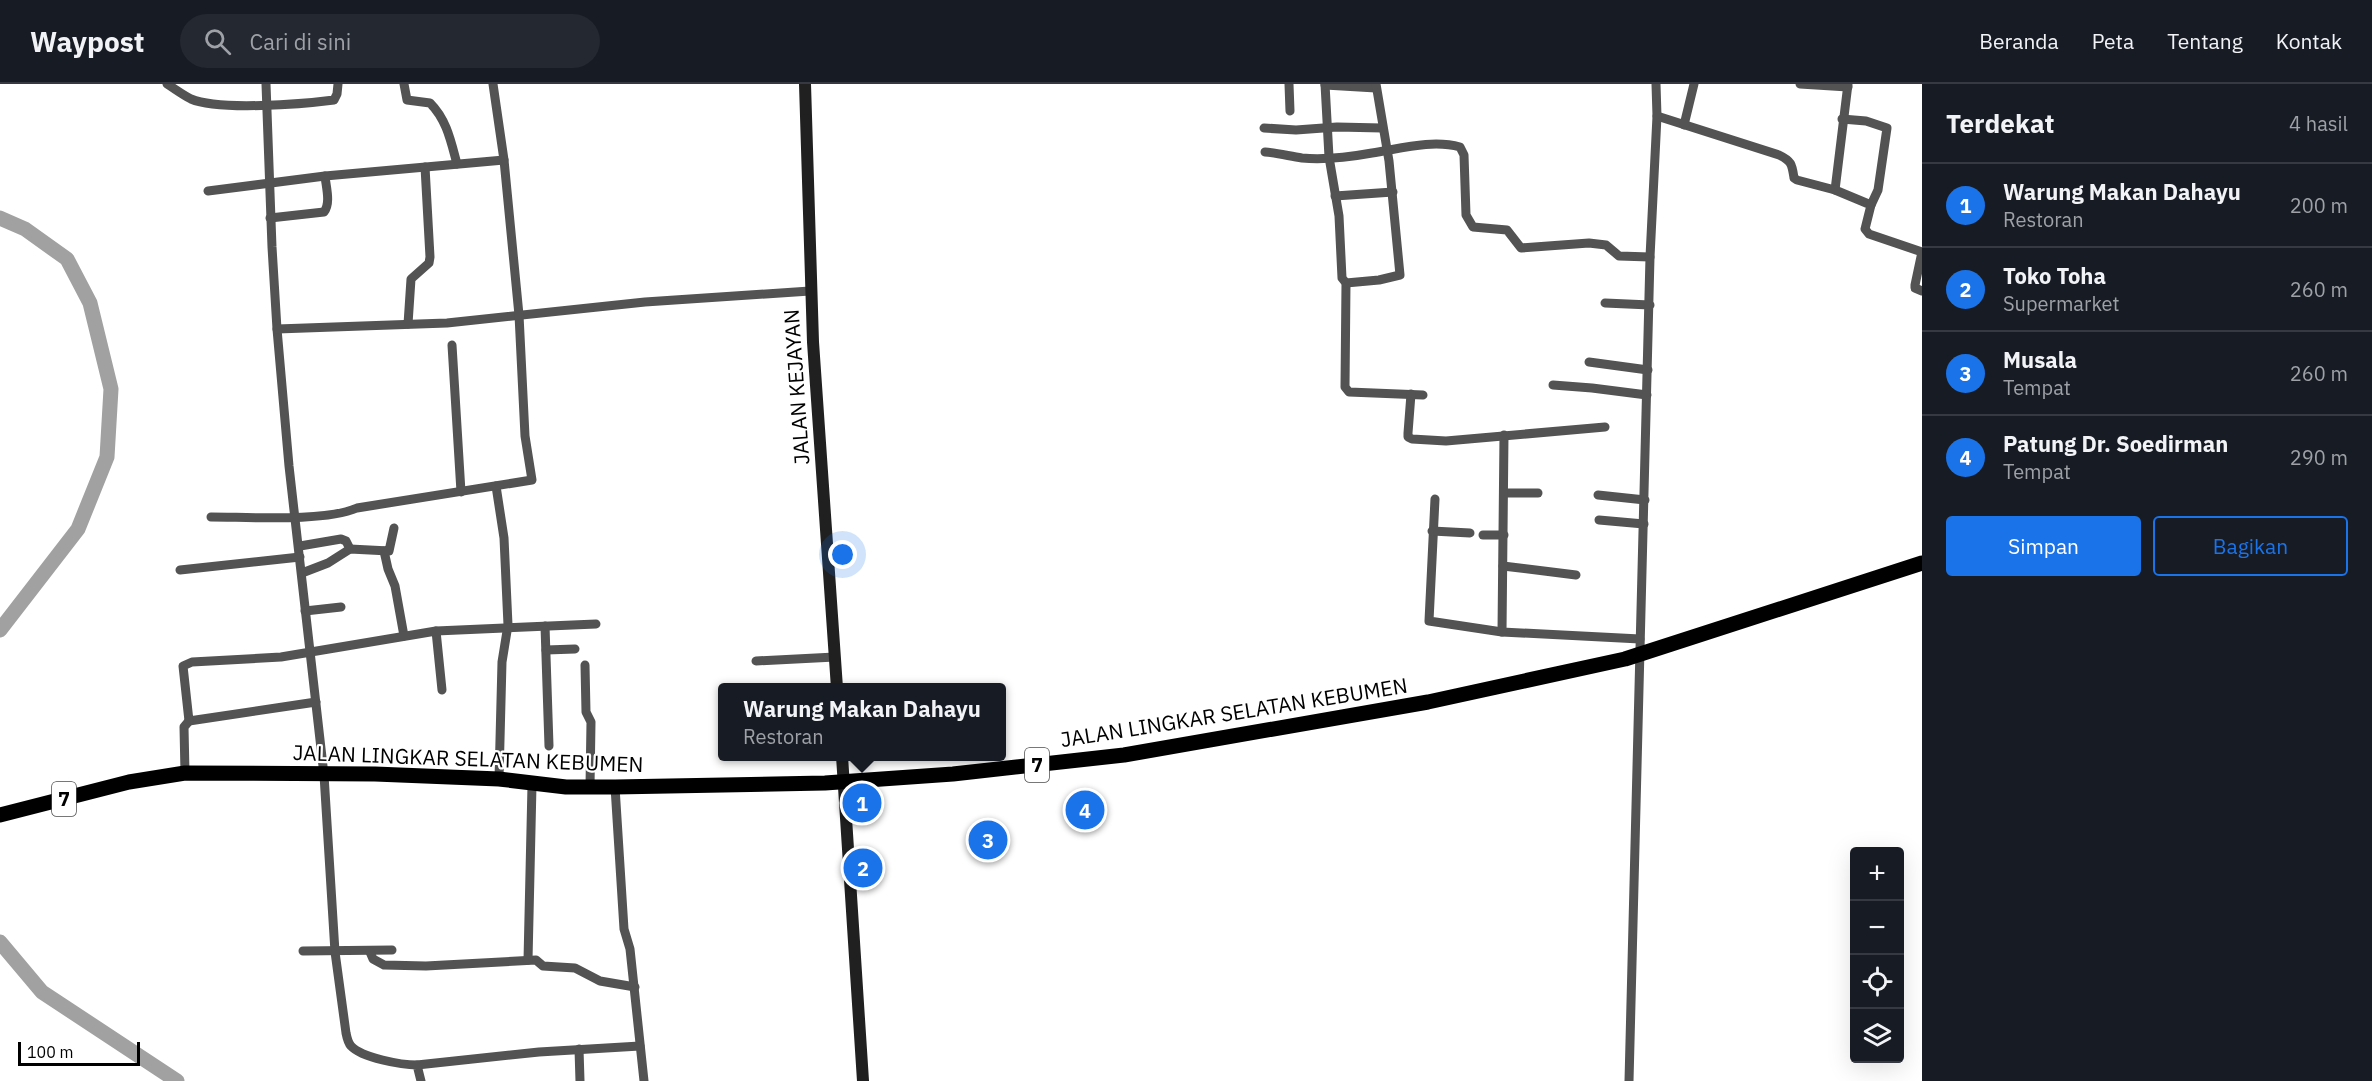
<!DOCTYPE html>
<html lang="id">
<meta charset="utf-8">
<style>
:root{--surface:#171b24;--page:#242831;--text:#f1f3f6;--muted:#9ea1a6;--line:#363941;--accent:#1a73e8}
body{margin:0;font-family:"IBM Plex Sans",sans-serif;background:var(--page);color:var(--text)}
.controls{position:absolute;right:18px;bottom:18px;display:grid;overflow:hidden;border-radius:6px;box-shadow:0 6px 24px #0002}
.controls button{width:54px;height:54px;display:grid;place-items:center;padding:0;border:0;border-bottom:2px solid var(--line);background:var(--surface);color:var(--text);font:30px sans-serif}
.scale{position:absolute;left:18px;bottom:15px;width:122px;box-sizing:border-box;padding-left:6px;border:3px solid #000;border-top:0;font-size:16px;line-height:21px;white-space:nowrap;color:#000;-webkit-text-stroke:4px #fff;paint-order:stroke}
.you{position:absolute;left:843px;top:471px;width:21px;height:21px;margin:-15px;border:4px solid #fff;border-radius:50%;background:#1a73e8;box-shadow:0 0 0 9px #1a73e833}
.badge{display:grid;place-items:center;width:39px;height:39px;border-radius:50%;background:var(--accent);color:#fff;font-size:20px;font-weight:700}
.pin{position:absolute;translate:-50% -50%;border:3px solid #fff;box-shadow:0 2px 6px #0006}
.popup{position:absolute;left:718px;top:599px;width:288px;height:78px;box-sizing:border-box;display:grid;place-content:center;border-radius:6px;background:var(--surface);filter:drop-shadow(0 2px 4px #0005);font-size:20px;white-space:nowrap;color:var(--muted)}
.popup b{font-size:22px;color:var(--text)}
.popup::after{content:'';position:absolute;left:50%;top:100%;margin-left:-12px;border:12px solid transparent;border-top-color:var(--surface)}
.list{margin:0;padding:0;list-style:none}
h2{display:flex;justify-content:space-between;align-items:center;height:78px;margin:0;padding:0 24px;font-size:26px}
h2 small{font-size:20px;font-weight:400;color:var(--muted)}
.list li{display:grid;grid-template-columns:39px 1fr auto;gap:18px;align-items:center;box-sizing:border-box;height:84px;padding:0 24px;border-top:2px solid var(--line)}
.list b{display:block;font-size:22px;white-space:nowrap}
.list p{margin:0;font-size:20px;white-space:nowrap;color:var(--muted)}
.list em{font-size:20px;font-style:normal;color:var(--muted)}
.actions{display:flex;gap:12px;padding:18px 24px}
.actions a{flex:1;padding:14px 0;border:2px solid var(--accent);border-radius:6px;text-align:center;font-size:21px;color:var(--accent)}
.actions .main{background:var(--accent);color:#fff}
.icon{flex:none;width:33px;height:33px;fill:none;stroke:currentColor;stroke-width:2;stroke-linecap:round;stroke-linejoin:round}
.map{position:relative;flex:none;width:1922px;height:997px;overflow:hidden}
header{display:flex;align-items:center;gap:36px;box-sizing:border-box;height:84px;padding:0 30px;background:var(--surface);border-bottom:2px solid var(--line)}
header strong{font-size:28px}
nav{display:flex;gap:33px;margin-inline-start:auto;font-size:21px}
.search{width:420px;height:54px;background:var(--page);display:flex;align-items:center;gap:15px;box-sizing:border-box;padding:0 21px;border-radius:33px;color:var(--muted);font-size:22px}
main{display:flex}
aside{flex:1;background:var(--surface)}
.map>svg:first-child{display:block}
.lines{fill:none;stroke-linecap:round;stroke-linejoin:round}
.river{stroke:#a1a1a1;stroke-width:15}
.minor{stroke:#535353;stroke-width:9}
.secondary{stroke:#202020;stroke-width:12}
.trunk{stroke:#000;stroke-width:15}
.labels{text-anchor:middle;stroke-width:4.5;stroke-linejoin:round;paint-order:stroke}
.shield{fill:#fff;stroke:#4c4c4c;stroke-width:1.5}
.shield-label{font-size:20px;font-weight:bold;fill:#000}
.street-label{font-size:21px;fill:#000;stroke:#fff}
</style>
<header>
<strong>Waypost</strong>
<div class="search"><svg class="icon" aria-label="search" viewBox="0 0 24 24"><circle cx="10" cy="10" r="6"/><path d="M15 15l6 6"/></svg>Cari di sini</div>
<nav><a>Beranda</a><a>Peta</a><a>Tentang</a><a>Kontak</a></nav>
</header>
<main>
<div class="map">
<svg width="1922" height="997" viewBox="0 0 1922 997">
<rect width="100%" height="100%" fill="#fff"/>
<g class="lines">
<g class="river">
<path d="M0,134L25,145L67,175L90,219L111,305L107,373L78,445L0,546"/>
<path d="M0,858L42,908L177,997"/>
</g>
<g class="minor">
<path d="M167,0C175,5 183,11 191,15C219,27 303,20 334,16L337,10L338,0"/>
<path d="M266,0L272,163L277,245L289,382L324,691L335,868L346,949C347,954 348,959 351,962C362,974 402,981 417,981L421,997"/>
<path d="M404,0L407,16L430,19C447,36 451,58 457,80"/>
<path d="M1289,0L1290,27"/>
<path d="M1325,0L1329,73L1339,132L1342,194L1346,199L1345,303L1349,308L1423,311"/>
<path d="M1800,0L1848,3"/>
<path d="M1848,0L1835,106L1871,121L1865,145L1869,150L1922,168L1915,201V204L1922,207"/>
<path d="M1325,1L1376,4"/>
<path d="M1657,32L1779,71C1792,77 1792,81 1794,94L1797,96L1835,106"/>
<path d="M1842,35L1866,37L1887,44L1878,106L1871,121"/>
<path d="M1684,41L1694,0"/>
<path d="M1264,44L1296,46L1337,43L1382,44"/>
<path d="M1265,68C1277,69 1289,72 1302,74C1324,76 1350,73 1372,69C1399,65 1432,55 1460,63L1464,71L1466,131L1473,143L1507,146L1521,164L1589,159L1606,161L1619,172L1650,173"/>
<path d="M208,107L325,92L504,76"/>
<path d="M1335,112L1393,108"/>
<path d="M270,134L324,128C331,119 326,103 325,92"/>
<path d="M1346,199L1379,196L1400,191L1389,77L1376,0"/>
<path d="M1605,219L1650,221"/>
<path d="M408,240L411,195L429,179L430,173L425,83"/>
<path d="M277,245L447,239L645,218L810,207"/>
<path d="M452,261L461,408"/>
<path d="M1589,278L1648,286"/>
<path d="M1553,301L1592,304L1647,311"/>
<path d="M1411,310L1408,349V353L1412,355L1446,357L1605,343"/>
<path d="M496,402L504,454L508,541L502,578L499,695"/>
<path d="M1505,409H1538"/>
<path d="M1598,411L1645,416"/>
<path d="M1435,415L1429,537L1502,548L1640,555"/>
<path d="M211,433C249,433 325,438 357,424L532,396L525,352L519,231L504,76L493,0"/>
<path d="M1599,436L1644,440"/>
<path d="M1432,447L1470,449"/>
<path d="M1483,451H1504"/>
<path d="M300,462L341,455L346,457L350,465"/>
<path d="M384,467L388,485L395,502L404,552"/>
<path d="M1503,482L1576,491"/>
<path d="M180,486L300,473"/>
<path d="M302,489L328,479L350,465L389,467L394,444"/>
<path d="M305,527L341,523"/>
<path d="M545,542L549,662"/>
<path d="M436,547L442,606"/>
<path d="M1502,548L1504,351"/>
<path d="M546,566L575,565"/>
<path d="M756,577L835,573"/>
<path d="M585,581L586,628L591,638L590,703"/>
<path d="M316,618L189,637L183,582L192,578L281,573L436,547L596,540"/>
<path d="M185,689L184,643L189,637"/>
<path d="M615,703L624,845L630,865L644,997"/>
<path d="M303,867L392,866"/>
<path d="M370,868L373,875L384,881L426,882L536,876L543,882L575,884L600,897L635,903"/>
<path d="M528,876L532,701"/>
<path d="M579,965L580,997"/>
<path d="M417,981L539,968L640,962"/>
<path d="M1629,997L1650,173L1657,32L1656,0"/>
</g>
<g class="secondary">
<path d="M805,0L813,258L837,604"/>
<path d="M842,672L863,997"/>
</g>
<path class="trunk" d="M0,731L129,698L185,689L375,690L499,695L566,703H615L825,699L953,690L1124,671L1428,618L1625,575L1922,479"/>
</g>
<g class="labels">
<g class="shield">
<rect x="1025" y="664" width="24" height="34" rx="4.5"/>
<rect x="52" y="698" width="24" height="34" rx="4.5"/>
</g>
<g class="shield-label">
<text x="1037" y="688">7</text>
<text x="64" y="722">7</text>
</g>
<g class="street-label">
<text transform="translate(797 303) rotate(-94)" y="7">JALAN KEJAYAN</text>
<text transform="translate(1234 629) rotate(-9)" y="7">JALAN LINGKAR SELATAN KEBUMEN</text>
<text transform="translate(468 675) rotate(2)" y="7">JALAN LINGKAR SELATAN KEBUMEN</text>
</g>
</g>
</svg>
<div class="controls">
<button>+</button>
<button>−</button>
<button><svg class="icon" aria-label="locate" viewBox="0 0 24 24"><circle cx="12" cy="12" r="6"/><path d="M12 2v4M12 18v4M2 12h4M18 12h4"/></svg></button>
<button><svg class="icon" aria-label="layers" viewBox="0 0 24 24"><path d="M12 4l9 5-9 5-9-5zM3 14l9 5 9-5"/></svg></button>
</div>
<div class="scale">100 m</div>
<div class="you"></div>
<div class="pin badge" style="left:862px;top:719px">1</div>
<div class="popup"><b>Warung Makan Dahayu</b>Restoran</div>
<div class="pin badge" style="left:863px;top:784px">2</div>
<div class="pin badge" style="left:988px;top:756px">3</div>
<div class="pin badge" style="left:1085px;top:726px">4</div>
</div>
<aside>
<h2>Terdekat<small>4 hasil</small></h2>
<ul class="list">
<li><span class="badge">1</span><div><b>Warung Makan Dahayu</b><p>Restoran</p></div><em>200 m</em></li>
<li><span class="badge">2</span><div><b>Toko Toha</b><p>Supermarket</p></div><em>260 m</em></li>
<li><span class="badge">3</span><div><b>Musala</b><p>Tempat</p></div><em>260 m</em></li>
<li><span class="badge">4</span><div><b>Patung Dr. Soedirman</b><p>Tempat</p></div><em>290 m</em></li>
</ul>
<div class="actions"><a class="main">Simpan</a><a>Bagikan</a></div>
</aside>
</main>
